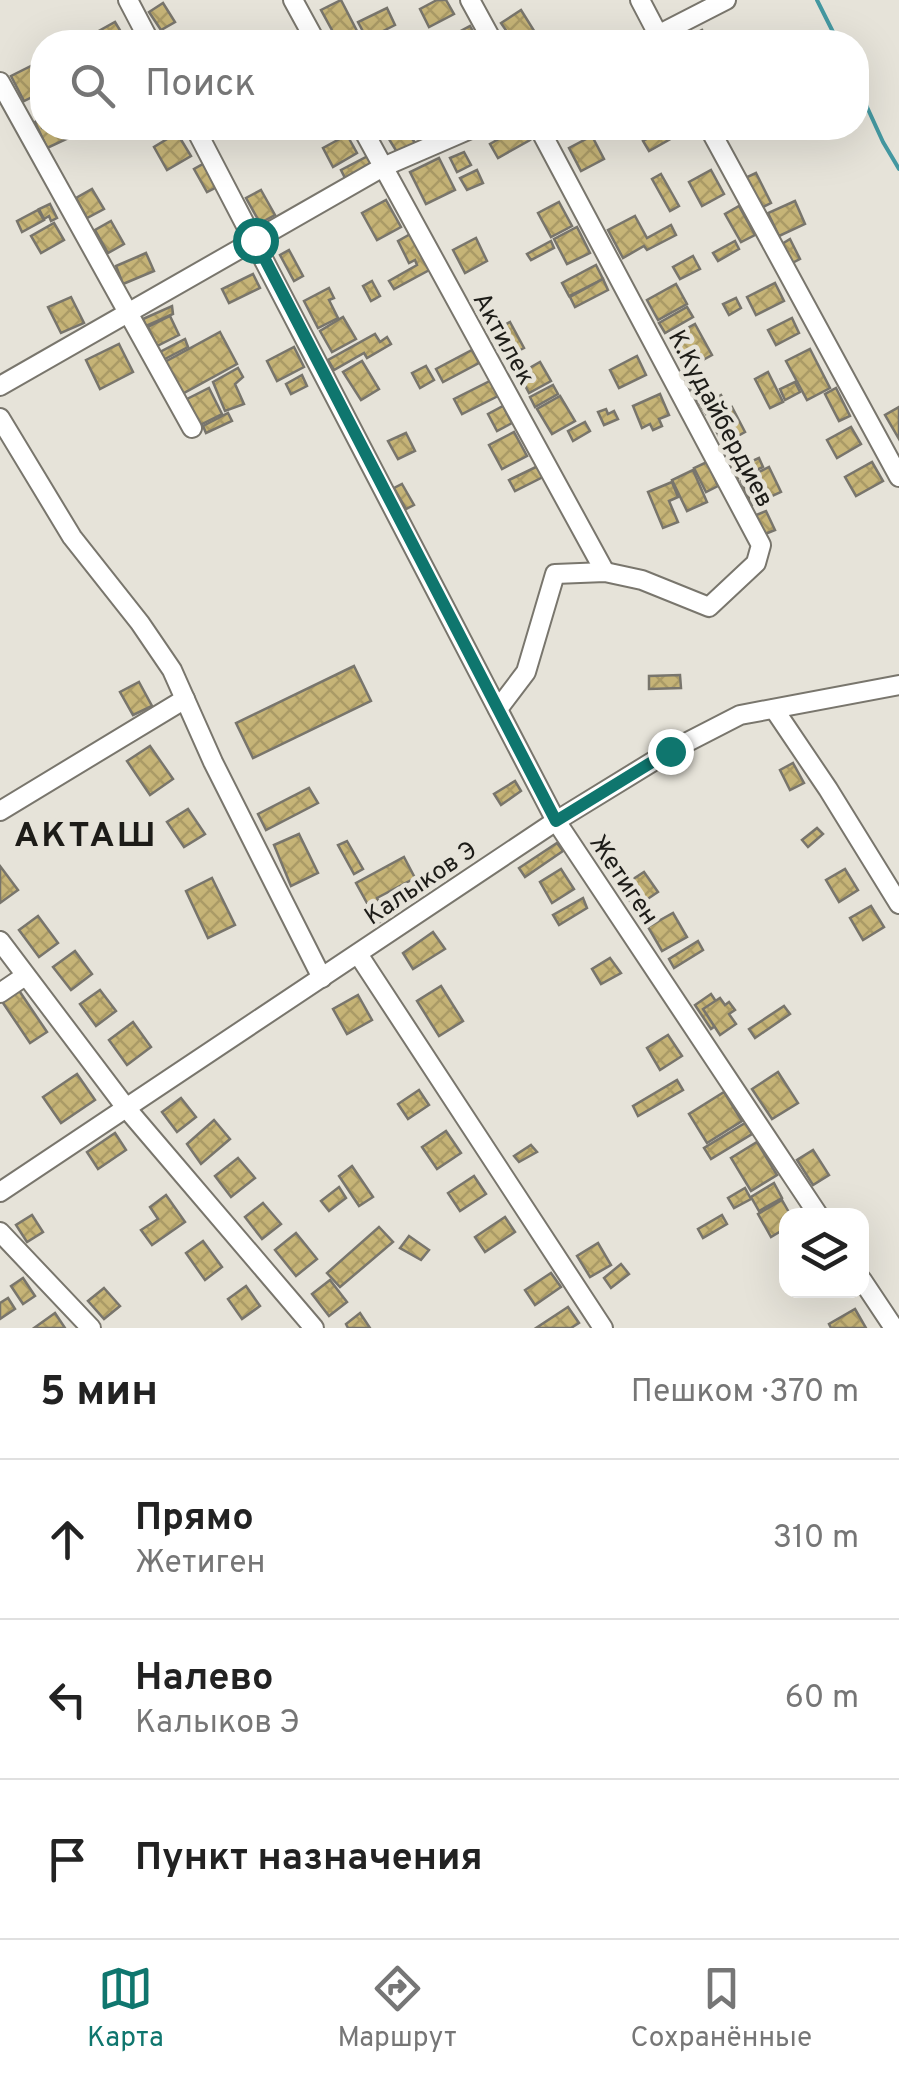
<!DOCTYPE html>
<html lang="ru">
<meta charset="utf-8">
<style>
:root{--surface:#fff;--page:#f2f2f2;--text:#222;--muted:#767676;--line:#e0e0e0;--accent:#0f766e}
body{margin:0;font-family:Overpass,sans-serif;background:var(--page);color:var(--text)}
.controls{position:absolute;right:30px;bottom:30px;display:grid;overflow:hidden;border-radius:20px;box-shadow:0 10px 40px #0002}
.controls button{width:90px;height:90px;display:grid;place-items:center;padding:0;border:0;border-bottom:2px solid var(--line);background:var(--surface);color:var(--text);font:50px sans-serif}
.stop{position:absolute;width:30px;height:30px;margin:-22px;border:8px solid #0f766e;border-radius:50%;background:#fff}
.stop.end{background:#0f766e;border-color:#fff;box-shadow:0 2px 10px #0008}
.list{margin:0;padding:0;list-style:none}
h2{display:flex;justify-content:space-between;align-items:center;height:130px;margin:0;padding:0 40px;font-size:42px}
h2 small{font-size:32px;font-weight:400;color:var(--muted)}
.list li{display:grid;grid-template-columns:65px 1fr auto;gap:30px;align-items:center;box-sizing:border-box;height:160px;padding:0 40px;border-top:2px solid var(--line)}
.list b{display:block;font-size:38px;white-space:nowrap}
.list p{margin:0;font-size:32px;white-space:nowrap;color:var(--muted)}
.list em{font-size:32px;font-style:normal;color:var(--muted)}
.icon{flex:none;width:55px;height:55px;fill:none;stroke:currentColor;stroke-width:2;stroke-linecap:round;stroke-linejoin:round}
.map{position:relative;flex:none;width:899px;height:1328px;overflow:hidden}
.search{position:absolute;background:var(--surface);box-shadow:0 10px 40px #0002;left:30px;right:30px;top:30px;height:110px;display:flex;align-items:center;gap:25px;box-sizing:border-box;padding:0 35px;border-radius:40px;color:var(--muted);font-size:38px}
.sheet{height:610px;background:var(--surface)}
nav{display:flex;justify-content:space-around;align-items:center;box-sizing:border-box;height:140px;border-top:2px solid var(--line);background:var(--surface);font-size:28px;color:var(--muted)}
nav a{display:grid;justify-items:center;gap:5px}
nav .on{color:var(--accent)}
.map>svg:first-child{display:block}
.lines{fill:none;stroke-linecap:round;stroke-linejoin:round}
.stream{stroke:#4498a1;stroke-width:4}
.building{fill:url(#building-cross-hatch);stroke:#78756c;stroke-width:2.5}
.minor-casing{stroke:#79766d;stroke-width:22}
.minor{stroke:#fff;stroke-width:18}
.route{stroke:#0f766e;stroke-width:12}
.labels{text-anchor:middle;stroke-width:9;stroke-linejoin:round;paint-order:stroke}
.street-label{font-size:25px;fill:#1d1c18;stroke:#e6e3d9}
.district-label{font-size:35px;font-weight:bold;letter-spacing:2.5px;fill:#1d1c18;stroke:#e6e3d9}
</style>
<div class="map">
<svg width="899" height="1328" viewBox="0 0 899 1328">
<defs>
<pattern id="building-cross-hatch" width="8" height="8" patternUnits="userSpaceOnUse" patternTransform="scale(2.5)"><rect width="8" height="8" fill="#c6b477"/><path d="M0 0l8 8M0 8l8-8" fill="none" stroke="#aa9a66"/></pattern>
</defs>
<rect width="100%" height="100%" fill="#e6e3d9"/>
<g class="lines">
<g class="stream">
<path d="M817,0L838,42"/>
<path d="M856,83L883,142L899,169"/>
</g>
</g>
<g class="building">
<path d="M341,0L357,31L338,41L321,10Z"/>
<path d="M437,0H446L454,14L429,27L420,9Z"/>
<path d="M163,3L175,22L161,30L149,12Z"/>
<path d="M387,8L395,25L367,39L358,22Z"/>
<path d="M521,10L538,37L530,42H514L501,23Z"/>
<path d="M115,22L127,42H79Z"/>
<path d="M470,26L479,42H445L444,40Z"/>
<path d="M702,30L709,42H679Z"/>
<path d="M37,63L42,73V92L24,101L11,76Z"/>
<path d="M42,118V128H67L71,137L47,148L35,122Z"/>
<path d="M390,128H405L417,146L400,157L384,131Z"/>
<path d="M518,128H523L530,140L498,158L490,144Z"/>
<path d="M667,128H690L649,151L643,141Z"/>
<path d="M177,133L191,156L167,170L154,147Z"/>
<path d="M347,135L357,153L333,167L323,148Z"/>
<path d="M592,136L604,159L581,171L569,148Z"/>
<path d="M464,152L471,165L457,172L450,158Z"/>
<path d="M368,156L372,164L345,178L341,170Z"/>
<path d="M439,158L455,190L426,204L410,172Z"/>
<path d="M203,164L217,187L207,192L194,169Z"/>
<path d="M477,170L483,183L467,190L460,178Z"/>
<path d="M711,170L724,194L702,206L689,182Z"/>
<path d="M756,173L771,203L761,208L745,178Z"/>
<path d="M661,174L679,206L670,211L652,179Z"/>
<path d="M92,189L104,209L87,218L76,198Z"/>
<path d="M261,190L275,215L260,223L246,198Z"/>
<path d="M386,200L401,227L377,240L362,213Z"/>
<path d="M795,201L805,224L779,236L768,213Z"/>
<path d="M559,202L572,226L551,237L538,213Z"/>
<path d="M50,204L57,218L51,221L49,216L44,219L39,209Z"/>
<path d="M739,206L755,235L741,242L725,214Z"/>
<path d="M38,210L44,220L22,232L17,221Z"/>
<path d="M635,216L647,238L671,225L676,235L647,250L644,246L623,258L608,230Z"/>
<path d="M111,221L124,244L108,253L95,230Z"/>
<path d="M54,223L64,240L41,253L31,236Z"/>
<path d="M577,227L590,253L567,264L554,239Z"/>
<path d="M414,232L433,268L394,289L389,281L417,265L415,260L409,263L398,241Z"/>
<path d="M476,238L487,261L465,273L453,250Z"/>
<path d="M790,239L800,259L792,263L782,244Z"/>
<path d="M551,241L554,248L531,260L527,254Z"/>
<path d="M735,241L739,249L718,261L713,253Z"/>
<path d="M289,250L303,276L294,281L280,255Z"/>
<path d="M146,253L154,271L123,284L116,266Z"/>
<path d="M693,256L700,269L680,279L673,267Z"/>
<path d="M596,265L603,279L569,296L562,283Z"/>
<path d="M253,274L260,288L229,303L222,289Z"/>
<path d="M603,279L608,290L575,307L570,297Z"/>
<path d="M372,281L380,296L371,301L363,286Z"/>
<path d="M775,283L784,301L756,315L747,297Z"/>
<path d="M676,284L687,304L658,320L647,300Z"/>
<path d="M329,288L334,298L329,300L338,318L318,328L304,301Z"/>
<path d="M71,297L84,323L61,333L48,307Z"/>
<path d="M736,298L741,308L729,315L723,304Z"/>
<path d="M172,306L173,314L146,326L143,319Z"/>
<path d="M687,307L693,317L665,333L659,323Z"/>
<path d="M170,316L179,335L157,346L148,327Z"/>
<path d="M343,317L356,339L332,352L320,331Z"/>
<path d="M792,318L799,333L776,345L768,330Z"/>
<path d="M510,322L524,348L508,356L495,330Z"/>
<path d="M695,324L712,355L688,368L671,337Z"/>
<path d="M220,332L237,364L182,394L163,363Z"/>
<path d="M375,334L380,342L387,337L391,344L367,358L364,353L334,370L328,360Z"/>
<path d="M185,339L188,347L163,360L158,353Z"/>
<path d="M119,344L133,372L100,389L86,360Z"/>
<path d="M294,347L304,367L277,381L267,361Z"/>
<path d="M810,349L830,388L807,400L786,361Z"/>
<path d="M472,350L479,363L443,382L436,369Z"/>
<path d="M637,356L646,375L619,388L610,370Z"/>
<path d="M362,361L379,389L361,400L343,372Z"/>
<path d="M540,362L551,381L529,393L519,374Z"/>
<path d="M426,366L434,380L420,388L412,373Z"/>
<path d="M238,368L243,377L235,384L244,404L225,411L213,382Z"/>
<path d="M691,371L710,402L721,395L725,402L706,414L682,376Z"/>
<path d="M768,372L783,402L770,408L755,379Z"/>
<path d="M302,375L307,386L291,394L286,384Z"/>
<path d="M492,380L500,395L462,414L454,399Z"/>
<path d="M795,382L800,392L785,400L780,389Z"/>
<path d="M553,385L558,394L535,407L530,397Z"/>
<path d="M209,388L222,414L200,425L187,399Z"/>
<path d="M836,388L850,416L839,421L825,394Z"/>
<path d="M660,394L669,415L659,419L662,426L653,430L650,424L642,428L633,406Z"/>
<path d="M560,396L575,421L552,434L537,409Z"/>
<path d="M503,406L512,423L497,431L488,414Z"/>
<path d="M732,407L745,432L723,444L710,419Z"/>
<path d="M899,407V439L885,415Z"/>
<path d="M606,409L608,414L614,411L618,419L604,425L598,412Z"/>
<path d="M228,413L232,421L206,433L203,426Z"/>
<path d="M585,422L590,431L573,441L568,431Z"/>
<path d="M851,427L861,444L837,458L827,440Z"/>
<path d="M514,432L527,456L502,469L489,445Z"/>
<path d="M406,433L415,451L398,459L388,441Z"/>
<path d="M759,458L763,467L735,480L730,471Z"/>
<path d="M707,462L718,486L706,492L694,468Z"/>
<path d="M872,462L883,481L856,496L845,477Z"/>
<path d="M538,466L543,477L515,491L509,480Z"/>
<path d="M769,467L781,492L752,505L741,481Z"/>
<path d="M693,470L707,502L687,511L672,480Z"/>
<path d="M672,482L678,497L669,501L678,522L663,528L648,492Z"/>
<path d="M402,484L414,505L406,509L394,488Z"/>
<path d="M766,511L775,530L763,535L754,516Z"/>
<path d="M354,666L371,701L253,758L236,723Z"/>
<path d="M680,675L681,688L649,689V676Z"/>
<path d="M139,682L152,706L133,715L120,692Z"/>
<path d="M150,746L173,779L150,795L127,761Z"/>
<path d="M793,763L804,783L790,790L780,770Z"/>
<path d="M515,781L521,791L501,805L494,794Z"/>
<path d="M309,788L318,803L266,830L258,814Z"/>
<path d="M188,809L205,834L184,847L167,822Z"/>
<path d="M817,828L823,834L808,847L802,840Z"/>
<path d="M299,834L318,873L291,886L274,845Z"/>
<path d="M347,841L363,869L354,874L338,845Z"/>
<path d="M557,843L563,851L525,877L519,868Z"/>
<path d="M404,857L415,878L377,898L387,918L378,923L356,883Z"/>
<path d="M0,866L18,890L0,903Z"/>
<path d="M561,869L574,889L552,903L540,882Z"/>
<path d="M845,869L858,890L839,902L826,880Z"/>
<path d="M644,872L658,892L634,908L621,887Z"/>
<path d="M212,878L235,925L208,938L186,891Z"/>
<path d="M583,898L587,908L559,925L553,915Z"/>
<path d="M871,906L884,927L863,940L850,918Z"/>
<path d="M673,913L687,937L662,951L648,927Z"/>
<path d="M38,916L58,943L39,957L19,930Z"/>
<path d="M433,932L445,949L413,969L403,953Z"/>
<path d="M698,941L703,950L674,968L669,959Z"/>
<path d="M75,951L92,974L71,990L53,967Z"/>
<path d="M610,958L621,973L601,984L592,969Z"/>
<path d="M441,986L463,1021L439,1036L417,1001Z"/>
<path d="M18,989L47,1032L30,1043L1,1000Z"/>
<path d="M100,990L116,1011L96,1026L80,1004Z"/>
<path d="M711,994L727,1018L711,1029L695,1005Z"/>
<path d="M358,995L372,1020L347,1034L333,1009Z"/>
<path d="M720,998L725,1005L729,1002L735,1010L729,1014L736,1024L720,1035L703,1009Z"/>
<path d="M784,1006L790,1014L755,1038L749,1029Z"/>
<path d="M133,1022L151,1047L127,1065L109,1040Z"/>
<path d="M668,1035L682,1056L660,1070L647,1048Z"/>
<path d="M778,1072L798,1103L772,1119L752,1089Z"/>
<path d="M77,1074L95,1100L61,1123L43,1097Z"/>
<path d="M677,1080L683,1090L638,1116L633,1106Z"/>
<path d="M419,1090L429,1105L408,1119L398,1104Z"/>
<path d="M724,1092L742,1121L707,1143L689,1114Z"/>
<path d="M181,1098L196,1117L177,1132L162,1112Z"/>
<path d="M214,1120L230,1139L201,1164L187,1144Z"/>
<path d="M745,1123L752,1134L711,1159L704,1148Z"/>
<path d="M446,1131L461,1153L437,1169L422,1147Z"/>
<path d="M115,1133L126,1150L98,1169L87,1152Z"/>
<path d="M757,1142L777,1175L751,1191L731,1158Z"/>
<path d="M531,1145L537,1152L519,1162L514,1156Z"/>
<path d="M813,1150L829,1175L813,1185L797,1160Z"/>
<path d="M238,1158L255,1178L231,1197L215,1176Z"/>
<path d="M352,1166L373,1197L359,1206L339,1176Z"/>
<path d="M474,1176L486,1194L460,1211L448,1193Z"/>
<path d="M774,1183L782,1198L759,1211L751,1197Z"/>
<path d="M339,1187L346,1198L329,1211L321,1201Z"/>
<path d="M745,1188L751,1199L734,1208L728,1198Z"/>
<path d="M166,1195L185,1222L152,1245L141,1230L158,1219L150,1207Z"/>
<path d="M782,1200L791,1216H786V1228L771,1237L758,1214Z"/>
<path d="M263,1203L281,1224L262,1239L245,1217Z"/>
<path d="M32,1215L43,1232L27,1242L16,1225Z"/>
<path d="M722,1215L727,1224L703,1238L698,1229Z"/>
<path d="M505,1217L515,1232L485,1252L475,1237Z"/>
<path d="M379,1227L393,1242L340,1287L327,1273Z"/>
<path d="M296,1233L317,1259L296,1276L275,1250Z"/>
<path d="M409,1236L429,1250L421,1260L400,1248Z"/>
<path d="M203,1241L222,1267L205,1280L186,1253Z"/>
<path d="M598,1243L611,1265L590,1277L577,1256Z"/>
<path d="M621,1264L629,1274L611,1288L604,1278Z"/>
<path d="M551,1273L561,1287L535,1305L525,1290Z"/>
<path d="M23,1278L35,1296L23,1304L11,1286Z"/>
<path d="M330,1280L347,1302L329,1316L312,1294Z"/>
<path d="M246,1286L260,1306L242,1319L228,1299Z"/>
<path d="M104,1288L120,1306L104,1319L88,1301Z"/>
<path d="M8,1298L15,1309L0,1319V1303Z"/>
<path d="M568,1307L579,1323L571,1328H536Z"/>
<path d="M855,1309L866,1328H831L829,1324Z"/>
<path d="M55,1313L65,1328H34Z"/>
<path d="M360,1313L370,1328H348L346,1324Z"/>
</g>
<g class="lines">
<defs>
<g id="minor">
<path d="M128,0L150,42"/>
<path d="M293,0L316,42"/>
<path d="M470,0L493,42"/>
<path d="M640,0L662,42"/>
<path d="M644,42L726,0"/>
<path d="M0,82L192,428"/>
<path d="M195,128L556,821L819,1216"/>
<path d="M362,128L605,572"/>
<path d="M709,128L899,477"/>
<path d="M0,386L383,167L473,128"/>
<path d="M0,418L72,537L140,623L172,670L213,762L322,978"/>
<path d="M498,709L526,672L555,574L605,572L642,580L709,607L756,563L761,545L539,128"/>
<path d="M774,709L828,789L899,904"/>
<path d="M0,811L185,699"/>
<path d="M0,941L127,1109L314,1328"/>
<path d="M358,954L603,1328"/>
<path d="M0,993L25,976"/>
<path d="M0,1192L556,821L670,751L740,715L899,685"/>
<path d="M0,1232L91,1328"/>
<path d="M862,1280L894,1328"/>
</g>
</defs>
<use href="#minor" class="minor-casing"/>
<use href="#minor" class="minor"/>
</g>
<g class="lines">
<path class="route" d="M255,240L556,821L670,751"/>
</g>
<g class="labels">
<g class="street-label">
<text transform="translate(505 338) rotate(61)" y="9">Актилек</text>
<text transform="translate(722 418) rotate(62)" y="9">К.Кудайбердиев</text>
<text transform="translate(625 879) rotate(56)" y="9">Жетиген</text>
<text transform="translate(420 882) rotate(-34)" y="9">Калыков Э</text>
</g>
<g class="district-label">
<text x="86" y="846">АКТАШ</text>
</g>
</g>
</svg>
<div class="controls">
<button><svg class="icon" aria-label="layers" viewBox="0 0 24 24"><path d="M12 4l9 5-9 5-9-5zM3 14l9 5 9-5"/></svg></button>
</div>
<div class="stop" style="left:255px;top:240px"></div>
<div class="stop end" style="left:670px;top:751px"></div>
<div class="search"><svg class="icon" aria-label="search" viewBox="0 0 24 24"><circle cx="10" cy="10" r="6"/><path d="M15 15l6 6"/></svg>Поиск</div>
</div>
<section class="sheet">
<h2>5 мин<small>Пешком · 370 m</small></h2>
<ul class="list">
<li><svg class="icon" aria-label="ahead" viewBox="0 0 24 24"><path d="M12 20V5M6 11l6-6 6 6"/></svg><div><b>Прямо</b><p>Жетиген</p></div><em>310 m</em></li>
<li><svg class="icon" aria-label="left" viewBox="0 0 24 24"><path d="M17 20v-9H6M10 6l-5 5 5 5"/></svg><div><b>Налево</b><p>Калыков Э</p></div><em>60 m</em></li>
<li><svg class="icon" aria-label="arrive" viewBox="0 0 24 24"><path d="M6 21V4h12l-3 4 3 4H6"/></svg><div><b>Пункт назначения</b></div></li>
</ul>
</section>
<nav>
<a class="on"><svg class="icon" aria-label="map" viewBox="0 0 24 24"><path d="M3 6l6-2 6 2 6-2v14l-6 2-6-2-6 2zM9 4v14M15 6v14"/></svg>Карта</a>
<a><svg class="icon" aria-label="directions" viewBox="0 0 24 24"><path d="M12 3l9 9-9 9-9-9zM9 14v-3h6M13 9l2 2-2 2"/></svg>Маршрут</a>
<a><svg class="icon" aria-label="saved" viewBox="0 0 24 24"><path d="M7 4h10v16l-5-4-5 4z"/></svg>Сохранённые</a>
</nav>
